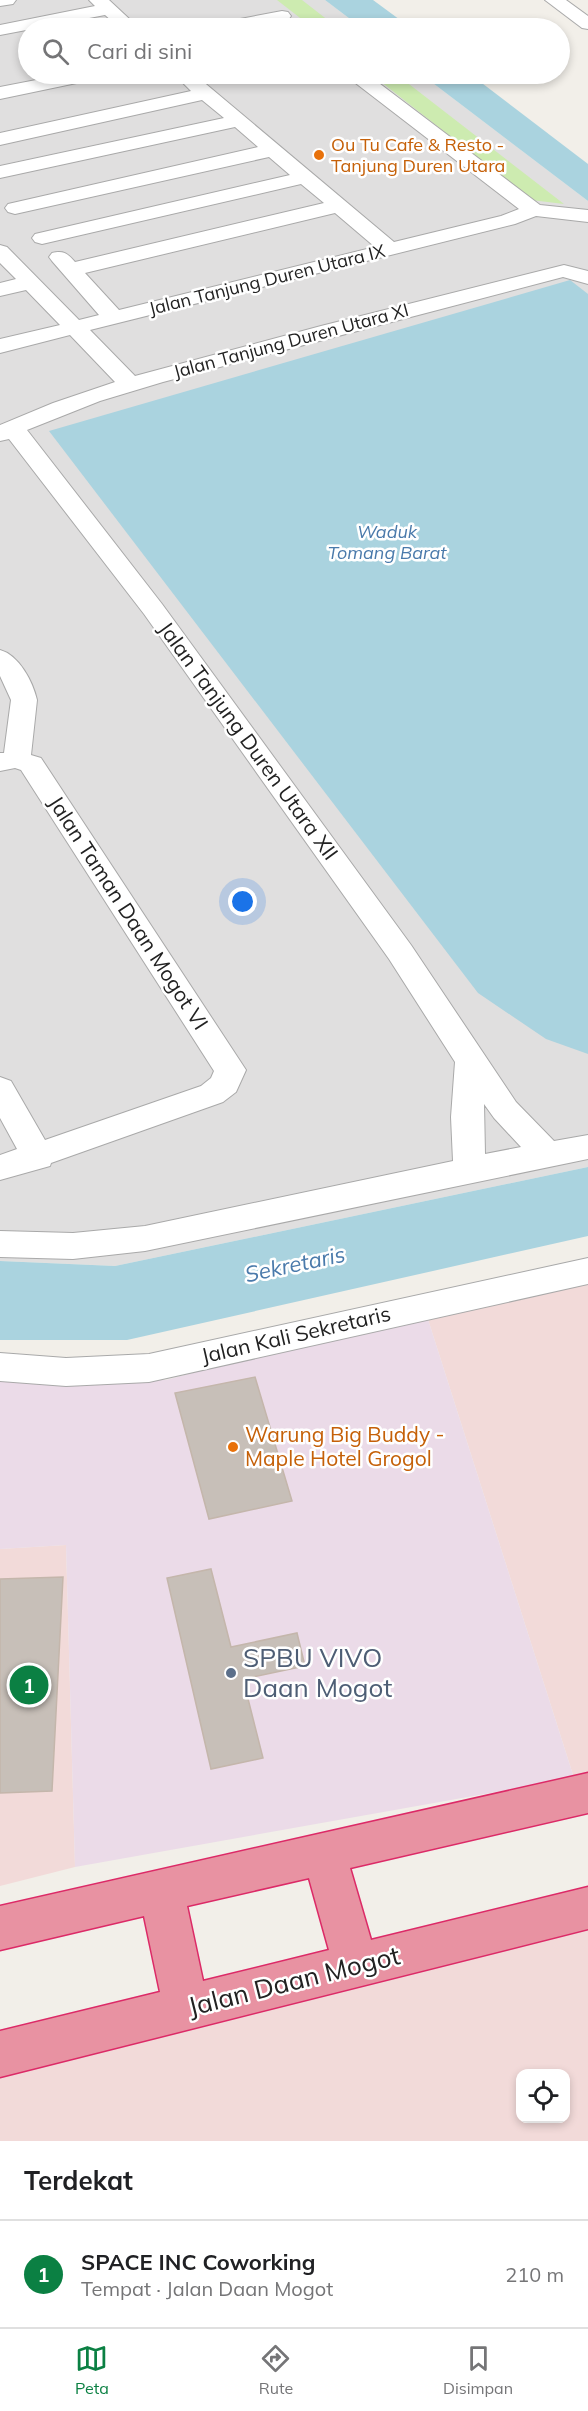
<!DOCTYPE html>
<html lang="id">
<meta charset="utf-8">
<style>
:root{--surface:#fff;--page:#f2f2f2;--text:#202124;--muted:#757577;--line:#e0e0e0;--accent:#0b8043}
body{margin:0;font-family:Mulish,sans-serif;background:var(--page);color:var(--text)}
.controls{position:absolute;right:18px;bottom:18px;display:grid;overflow:hidden;border-radius:12px;box-shadow:0 3px 9px #0003}
.controls button{width:54px;height:54px;display:grid;place-items:center;padding:0;border:0;border-bottom:2px solid var(--line);background:var(--surface);color:var(--text);font:30px sans-serif}
.you{position:absolute;left:243px;top:902px;width:21px;height:21px;margin:-15px;border:4px solid #fff;border-radius:50%;background:#1a73e8;box-shadow:0 0 0 9px #1a73e833}
.badge{display:grid;place-items:center;width:39px;height:39px;border-radius:50%;background:var(--accent);color:#fff;font-size:20px;font-weight:700}
.pin{position:absolute;translate:-50% -50%;border:3px solid #fff;box-shadow:0 2px 6px #0006}
.list{margin:0;padding:0;list-style:none}
h2{display:flex;justify-content:space-between;align-items:center;height:78px;margin:0;padding:0 24px;font-size:26px}
h2 small{font-size:20px;font-weight:400;color:var(--muted)}
.list li{display:grid;grid-template-columns:39px 1fr auto;gap:18px;align-items:center;box-sizing:border-box;height:108px;padding:0 24px;border-top:2px solid var(--line)}
.list b{display:block;font-size:22px;white-space:nowrap}
.list p{margin:0;font-size:20px;white-space:nowrap;color:var(--muted)}
.list em{font-size:20px;font-style:normal;color:var(--muted)}
.icon{flex:none;width:33px;height:33px;fill:none;stroke:currentColor;stroke-width:2;stroke-linecap:round;stroke-linejoin:round}
.map{position:relative;flex:none;width:588px;height:2141px;overflow:hidden}
.search{position:absolute;background:var(--surface);box-shadow:0 3px 9px #0003;left:18px;right:18px;top:18px;height:66px;display:flex;align-items:center;gap:15px;box-sizing:border-box;padding:0 21px;border-radius:33px;color:var(--muted);font-size:22px}
.sheet{height:186px;background:var(--surface)}
nav{display:flex;justify-content:space-around;align-items:center;box-sizing:border-box;height:84px;border-top:2px solid var(--line);background:var(--surface);font-size:16px;color:var(--muted)}
nav a{display:grid;justify-items:center;gap:3px}
nav .on{color:var(--accent)}
.map>svg:first-child{display:block}
.residential{fill:#e0dfdf}
.commercial{fill:#f2dad9;fill-rule:evenodd}
.industrial{fill:#ebdbe8}
.grass{fill:#cdebb0}
.water{fill:#aad3df}
.building{fill:#c7bfb8;stroke:#c4b6ab;stroke-width:1.5}
.lines{fill:none;stroke-linecap:round;stroke-linejoin:round}
.minor-casing{stroke:#a9a9a9;stroke-width:2}
.highway-casing{stroke:#dc2a67;stroke-width:3}
.minor{fill:#fff;fill-rule:evenodd}
.highway{fill:#e892a2;fill-rule:evenodd}
.food-dot{fill:#e8710a;stroke:#fff;stroke-width:2}
.service-dot{fill:#5c6f8a;stroke:#fff;stroke-width:2}
.labels{text-anchor:middle;stroke-width:5;stroke-linejoin:round;paint-order:stroke}
.far-food-label{font-size:18px;fill:#c56008;stroke:#fff;text-anchor:start}
.far-street-label{font-size:18px;fill:#222;stroke:#fff}
.far-water-label{font-size:18px;font-style:italic;fill:#4a7aab;stroke:#fff}
.street-label{font-size:21px;fill:#222;stroke:#fff}
.food-label{font-size:21px;fill:#c56008;stroke:#fff;text-anchor:start}
.water-label{font-size:22px;font-style:italic;fill:#4a7aab;stroke:#fff}
.near-service-label{font-size:26px;fill:#4e5e75;stroke:#fff;text-anchor:start}
.near-street-label{font-size:26px;fill:#222;stroke:#fff}
</style>
<div class="map">
<svg width="588" height="2141" viewBox="0 0 588 2141">
<rect width="100%" height="100%" fill="#f2efe9"/>
<path class="residential" d="M0,0H325L362,28H28V74H421L588,201V1167L115,1266L0,1261Z"/>
<g class="commercial">
<path d="M588,1276V1775L574,1778L425,1310Z"/>
<path d="M66,1545L75,1867L0,1886V1549Z"/>
<path d="M588,1919V2141H0V2077ZM520,2074H566V2118H520Z"/>
</g>
<path class="industrial" d="M425,1310L574,1778L75,1867L66,1545L0,1549V1382L166,1380Z"/>
<g class="grass">
<path d="M277,0H302L338,28H313Z"/>
<path d="M371,74H396L564,204L531,200Z"/>
</g>
<g class="water">
<path d="M325,0H373L411,28H362Z"/>
<path d="M421,74H470L588,164V201Z"/>
<path d="M570,280L588,294V1054L546,1039L478,993L49,431Z"/>
<path d="M588,1167V1236L127,1340H0V1261L115,1266Z"/>
</g>
<g class="building">
<path d="M255,1377L292,1501L209,1519L175,1393Z"/>
<path d="M211,1569L231,1647L297,1633L305,1666L243,1679L263,1758L211,1769L167,1578Z"/>
<path d="M63,1577L52,1791L0,1793V1579Z"/>
</g>
<g class="lines">
<defs>
<g id="minor">
<path d="M0,0H16L13,4L0,6Z"/>
<path d="M89,0H109L139,28H120L105,15L0,35V25L95,6Z"/>
<path d="M545,0H566L588,16V29L582,28Z"/>
<path d="M282,11L288,12L291,16L288,20L245,28H210L213,24L219,23Z"/>
<path d="M67,74H100L98,78L91,80L0,99V87Z"/>
<path d="M174,74H194L394,242L501,216L519,209L349,78L347,74H367L540,205L588,210V222L536,216L515,224L90,330L135,376L321,326L564,265L588,271V284L563,277L163,382L100,401L27,430L162,604L411,945L516,1102L554,1141L588,1135V1159L145,1251L73,1259L0,1257V1231L73,1233L145,1226L453,1161L451,1117L455,1062L389,959L144,614L9,439L0,441V425L53,403L115,382L70,335L0,353V339L60,325L26,290L0,296V283L16,279L0,263V245L7,247L79,320L99,315L52,261L49,257L52,253C64,250 68,254 75,262L324,203L301,184L42,244L35,242L32,238L35,234L290,175L269,157L15,214L8,212L5,208L8,204L258,147L235,127L0,178V166L224,118L202,100L0,145V133L191,91ZM335,213L375,247L119,310L85,273ZM484,1104L494,1118L521,1147L485,1154Z"/>
<path d="M0,650C19,655 33,682 37,700L31,755L41,758L246,1070L236,1092L223,1102L51,1163L50,1166L0,1180V1155L17,1149L0,1118V1077L11,1081L45,1140L201,1086L211,1078L214,1071L21,770L15,768L0,771V753H4L11,700L0,676Z"/>
<path d="M588,1258V1284L149,1382L66,1386L0,1381V1353L66,1358L149,1354Z"/>
</g>
<path id="highway" d="M588,1773V1813L350,1868L371,1940L588,1887V1929L0,2077V2031L160,1992L144,1916L0,1950V1906ZM309,1878L329,1950L203,1981L187,1906Z"/>
</defs>
<use href="#minor" class="minor-casing"/>
<use href="#highway" class="highway-casing"/>
<use href="#minor" class="minor"/>
<use href="#highway" class="highway"/>
</g>
<g class="food-dot">
<circle cx="319" cy="155" r="6"/>
<circle cx="233" cy="1447" r="6"/>
</g>
<circle class="service-dot" cx="231" cy="1673" r="6"/>
<g class="labels">
<g class="far-food-label">
<text x="331" y="151">Ou Tu Cafe &amp; Resto -<tspan x="331" dy="21">Tanjung Duren Utara</tspan></text>
</g>
<g class="far-street-label">
<text transform="translate(267 280) rotate(-14)" y="6">Jalan Tanjung Duren Utara IX</text>
<text transform="translate(291 341) rotate(-15)" y="6">Jalan Tanjung Duren Utara XI</text>
</g>
<g class="far-water-label">
<text x="387" y="538">Waduk<tspan x="387" dy="21">Tomang Barat</tspan></text>
</g>
<g class="street-label">
<text transform="translate(248 741) rotate(54)" y="7">Jalan Tanjung Duren Utara XII</text>
<text transform="translate(128 913) rotate(57)" y="7">Jalan Taman Daan Mogot VI</text>
<text transform="translate(296 1335) rotate(-13)" y="7">Jalan Kali Sekretaris</text>
</g>
<g class="food-label">
<text x="245" y="1442">Warung Big Buddy -<tspan x="245" dy="24">Maple Hotel Grogol</tspan></text>
</g>
<g class="water-label">
<text transform="translate(295 1264) rotate(-12)" y="8">Sekretaris</text>
</g>
<g class="near-service-label">
<text x="243" y="1667">SPBU VIVO<tspan x="243" dy="30">Daan Mogot</tspan></text>
</g>
<g class="near-street-label">
<text transform="translate(294 1981) rotate(-14)" y="9">Jalan Daan Mogot</text>
</g>
</g>
</svg>
<div class="controls">
<button><svg class="icon" aria-label="locate" viewBox="0 0 24 24"><circle cx="12" cy="12" r="6"/><path d="M12 2v4M12 18v4M2 12h4M18 12h4"/></svg></button>
</div>
<div class="you"></div>
<div class="pin badge" style="left:29px;top:1685px">1</div>
<div class="search"><svg class="icon" aria-label="search" viewBox="0 0 24 24"><circle cx="10" cy="10" r="6"/><path d="M15 15l6 6"/></svg>Cari di sini</div>
</div>
<section class="sheet">
<h2>Terdekat<small></small></h2>
<ul class="list">
<li><span class="badge">1</span><div><b>SPACE INC Coworking</b><p>Tempat · Jalan Daan Mogot</p></div><em>210 m</em></li>
</ul>
</section>
<nav>
<a class="on"><svg class="icon" aria-label="map" viewBox="0 0 24 24"><path d="M3 6l6-2 6 2 6-2v14l-6 2-6-2-6 2zM9 4v14M15 6v14"/></svg>Peta</a>
<a><svg class="icon" aria-label="directions" viewBox="0 0 24 24"><path d="M12 3l9 9-9 9-9-9zM9 14v-3h6M13 9l2 2-2 2"/></svg>Rute</a>
<a><svg class="icon" aria-label="saved" viewBox="0 0 24 24"><path d="M7 4h10v16l-5-4-5 4z"/></svg>Disimpan</a>
</nav>
